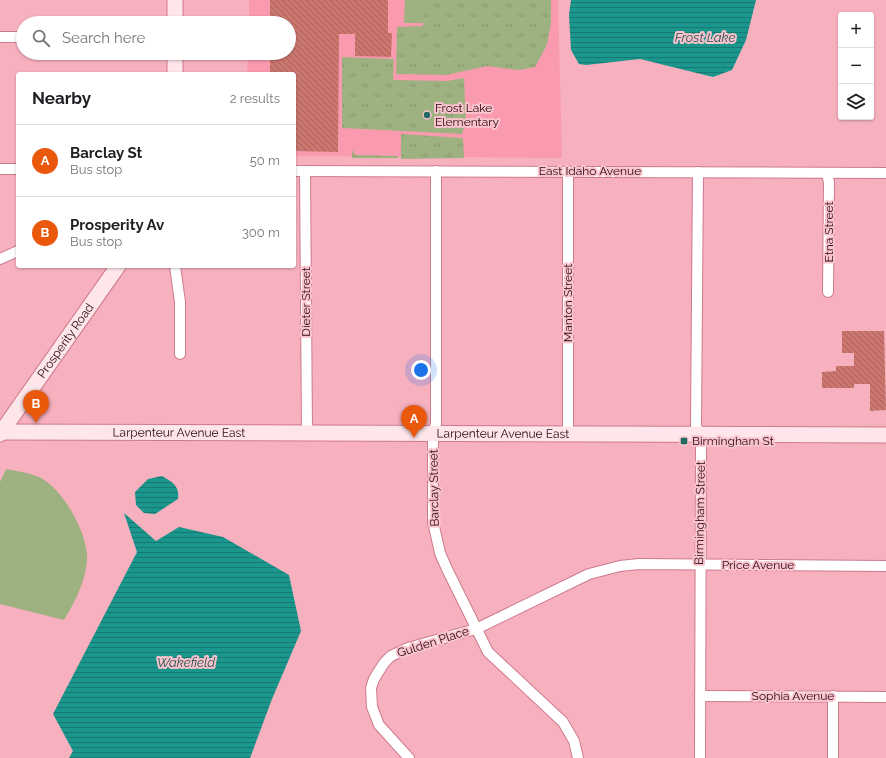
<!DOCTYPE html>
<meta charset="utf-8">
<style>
:root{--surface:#fff;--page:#f2f2f2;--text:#202124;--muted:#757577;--line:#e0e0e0;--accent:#ea580c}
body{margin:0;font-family:Raleway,sans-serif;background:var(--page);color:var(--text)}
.controls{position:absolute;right:12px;top:12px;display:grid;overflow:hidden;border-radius:4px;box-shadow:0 1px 3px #0004}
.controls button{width:36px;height:36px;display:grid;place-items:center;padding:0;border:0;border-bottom:1px solid var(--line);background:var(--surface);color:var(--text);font:20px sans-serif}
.you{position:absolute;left:421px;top:370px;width:14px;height:14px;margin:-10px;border:3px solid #fff;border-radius:50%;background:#1a73e8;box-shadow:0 0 0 6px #1a73e833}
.badge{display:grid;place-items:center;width:26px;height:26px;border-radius:50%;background:var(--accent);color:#fff;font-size:13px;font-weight:700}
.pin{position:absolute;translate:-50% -33px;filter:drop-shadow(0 1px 2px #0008)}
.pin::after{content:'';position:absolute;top:21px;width:14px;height:12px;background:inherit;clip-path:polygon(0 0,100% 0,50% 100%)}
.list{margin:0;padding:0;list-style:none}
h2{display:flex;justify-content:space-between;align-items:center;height:52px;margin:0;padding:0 16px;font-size:17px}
h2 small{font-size:13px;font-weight:400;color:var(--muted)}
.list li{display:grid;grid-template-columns:26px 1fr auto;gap:12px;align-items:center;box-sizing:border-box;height:72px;padding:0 16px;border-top:1px solid var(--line)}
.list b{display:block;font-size:15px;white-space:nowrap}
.list p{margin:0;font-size:13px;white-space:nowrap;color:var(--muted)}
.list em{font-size:13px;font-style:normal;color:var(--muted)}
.icon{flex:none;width:22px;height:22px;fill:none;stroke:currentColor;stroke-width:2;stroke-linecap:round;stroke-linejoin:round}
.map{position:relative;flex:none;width:886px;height:758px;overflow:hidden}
.search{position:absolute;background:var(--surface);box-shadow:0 1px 3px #0004;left:16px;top:16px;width:280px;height:44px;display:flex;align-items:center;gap:10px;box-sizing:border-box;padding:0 14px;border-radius:22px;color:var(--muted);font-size:15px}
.panel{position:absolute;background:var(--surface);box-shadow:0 1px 3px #0004;left:16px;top:72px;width:280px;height:196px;border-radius:4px}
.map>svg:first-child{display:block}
.built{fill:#fa9aaf}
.grass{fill:url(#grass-tufts)}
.garden{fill:#9eb281}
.water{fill:url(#water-rules)}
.building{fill:url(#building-back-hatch)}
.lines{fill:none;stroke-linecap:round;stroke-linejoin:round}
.street-casing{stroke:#ce7a8d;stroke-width:12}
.secondary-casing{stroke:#ce7a8d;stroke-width:17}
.street{stroke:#fff;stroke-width:10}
.secondary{stroke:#fee6eb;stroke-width:15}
.poi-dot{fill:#206a63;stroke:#fac3cd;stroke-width:1.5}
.labels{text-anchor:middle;stroke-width:4;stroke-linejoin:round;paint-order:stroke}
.poi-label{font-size:12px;fill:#280912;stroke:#fac3cd;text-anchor:start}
.street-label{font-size:12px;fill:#280912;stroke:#fac3cd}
.water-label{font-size:13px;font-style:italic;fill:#24534e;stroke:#fac3cd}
</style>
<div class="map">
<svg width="886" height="758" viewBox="0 0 886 758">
<defs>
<pattern id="grass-tufts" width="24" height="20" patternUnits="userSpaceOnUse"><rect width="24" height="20" fill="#9eb281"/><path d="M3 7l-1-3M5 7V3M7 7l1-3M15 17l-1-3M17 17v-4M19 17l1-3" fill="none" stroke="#88986e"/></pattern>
<pattern id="water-rules" width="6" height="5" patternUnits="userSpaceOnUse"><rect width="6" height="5" fill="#1a968c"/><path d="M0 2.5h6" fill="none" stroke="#177971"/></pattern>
<pattern id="building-back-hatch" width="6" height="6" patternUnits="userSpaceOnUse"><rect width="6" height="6" fill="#cb776f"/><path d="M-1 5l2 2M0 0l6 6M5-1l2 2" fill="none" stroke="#a5605a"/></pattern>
</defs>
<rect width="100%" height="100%" fill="#f7b0be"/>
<path class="built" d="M249,0H558L562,158L294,156V74H247L248,53H289V23H249Z"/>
<g class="grass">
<path d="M423,0H551V23L547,45L535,67L519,70L487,66L447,75L396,74L397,27L423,26Z"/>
<path d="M342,57L394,59L393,80L447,81L464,78L466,122L462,134L342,128Z"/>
<path d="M401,134L463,138L464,158L401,159Z"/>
<path d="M353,149L355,155L398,156V158H352Z"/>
</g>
<g class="garden">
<path d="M405,0H423V23H404Z"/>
<path d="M6,469C17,471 29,473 39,477C63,488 89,535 87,561C85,582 75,602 64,620L0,604V482Z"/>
</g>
<g class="water">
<path d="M571,0H756L746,40L732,70L713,77L640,59L586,65L579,64L571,50L569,15Z"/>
<path d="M162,476C172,482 180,486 178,499L155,514L144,513L136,505L135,492L148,479Z"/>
<path d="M124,513L156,541L179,527L223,537L289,575L301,631L272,699L250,758H69L73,751L53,714L137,552Z"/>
</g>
<g class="building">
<path d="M270,0H388V33H392L391,57L355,56V34H339L338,152L294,151V74H270V53H289V23H270Z"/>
<path d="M842,331H884L886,410L870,411V384H854V388H822V372L836,371V366H854V353H842Z"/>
</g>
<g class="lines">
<defs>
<g id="street">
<path d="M0,37H23"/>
<path d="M0,169H18"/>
<path d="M294,171L886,173"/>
<path d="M305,171L307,433"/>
<path d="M436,171V424L433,433V522L440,553L447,569L488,652L563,722L574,741L578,758"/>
<path d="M568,171V434"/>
<path d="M698,172L696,425L701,447L700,758"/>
<path d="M827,173L829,183L828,292"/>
<path d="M0,259L18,251"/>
<path d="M175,266L180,302V354"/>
<path d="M700,696L886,697"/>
<path d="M409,758L379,725L372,707L371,688L374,679L384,663L391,656L408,648L476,629L589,574L620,566L639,564L886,566"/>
<path d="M833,758V696"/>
</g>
<g id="secondary">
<path d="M175,0V23"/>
<path d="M175,53V74"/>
<path id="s1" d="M0,432L886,435"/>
<path id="s2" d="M0,434L118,266"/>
</g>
</defs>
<use href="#street" class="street-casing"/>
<use href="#secondary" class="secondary-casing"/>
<use href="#street" class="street"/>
<use href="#secondary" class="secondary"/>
</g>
<g class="poi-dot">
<circle cx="427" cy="115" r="4"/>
<rect x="680" y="437" width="8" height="8" rx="2"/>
</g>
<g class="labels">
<g class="poi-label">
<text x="435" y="112">Frost Lake<tspan x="435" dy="14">Elementary</tspan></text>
<text x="692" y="445">Birmingham St</text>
</g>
<g class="street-label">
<text x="590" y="175">East Idaho Avenue</text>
<text transform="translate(829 232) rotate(-90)" y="4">Etna Street</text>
<text transform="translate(306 302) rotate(-90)" y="4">Dieter Street</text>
<text transform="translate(568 303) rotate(-90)" y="4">Manton Street</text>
<text dy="4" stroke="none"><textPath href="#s2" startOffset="114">Prosperity Road</textPath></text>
<text dy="4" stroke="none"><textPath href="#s1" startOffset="179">Larpenteur Avenue East</textPath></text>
<text dy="4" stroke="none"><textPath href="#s1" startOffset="503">Larpenteur Avenue East</textPath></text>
<text transform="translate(434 488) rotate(-91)" y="4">Barclay Street</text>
<text transform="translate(700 513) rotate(-89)" y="4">Birmingham Street</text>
<text x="758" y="569">Price Avenue</text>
<text transform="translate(433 642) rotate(-18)" y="4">Gulden Place</text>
<text x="793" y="700">Sophia Avenue</text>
</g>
<g class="water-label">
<text x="705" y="42">Frost Lake</text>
<text x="186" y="667">Wakefield</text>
</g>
</g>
</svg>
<div class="controls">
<button>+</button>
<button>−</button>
<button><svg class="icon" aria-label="layers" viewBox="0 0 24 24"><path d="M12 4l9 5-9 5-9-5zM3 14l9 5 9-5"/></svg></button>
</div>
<div class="you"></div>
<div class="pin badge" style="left:414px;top:438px">A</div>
<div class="pin badge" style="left:36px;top:423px">B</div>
<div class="search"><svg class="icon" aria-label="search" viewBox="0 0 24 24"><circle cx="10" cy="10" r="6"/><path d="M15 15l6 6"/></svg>Search here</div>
<section class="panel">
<h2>Nearby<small>2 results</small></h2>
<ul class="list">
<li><span class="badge">A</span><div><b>Barclay St</b><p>Bus stop</p></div><em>50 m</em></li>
<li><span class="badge">B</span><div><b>Prosperity Av</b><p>Bus stop</p></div><em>300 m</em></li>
</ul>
</section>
</div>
